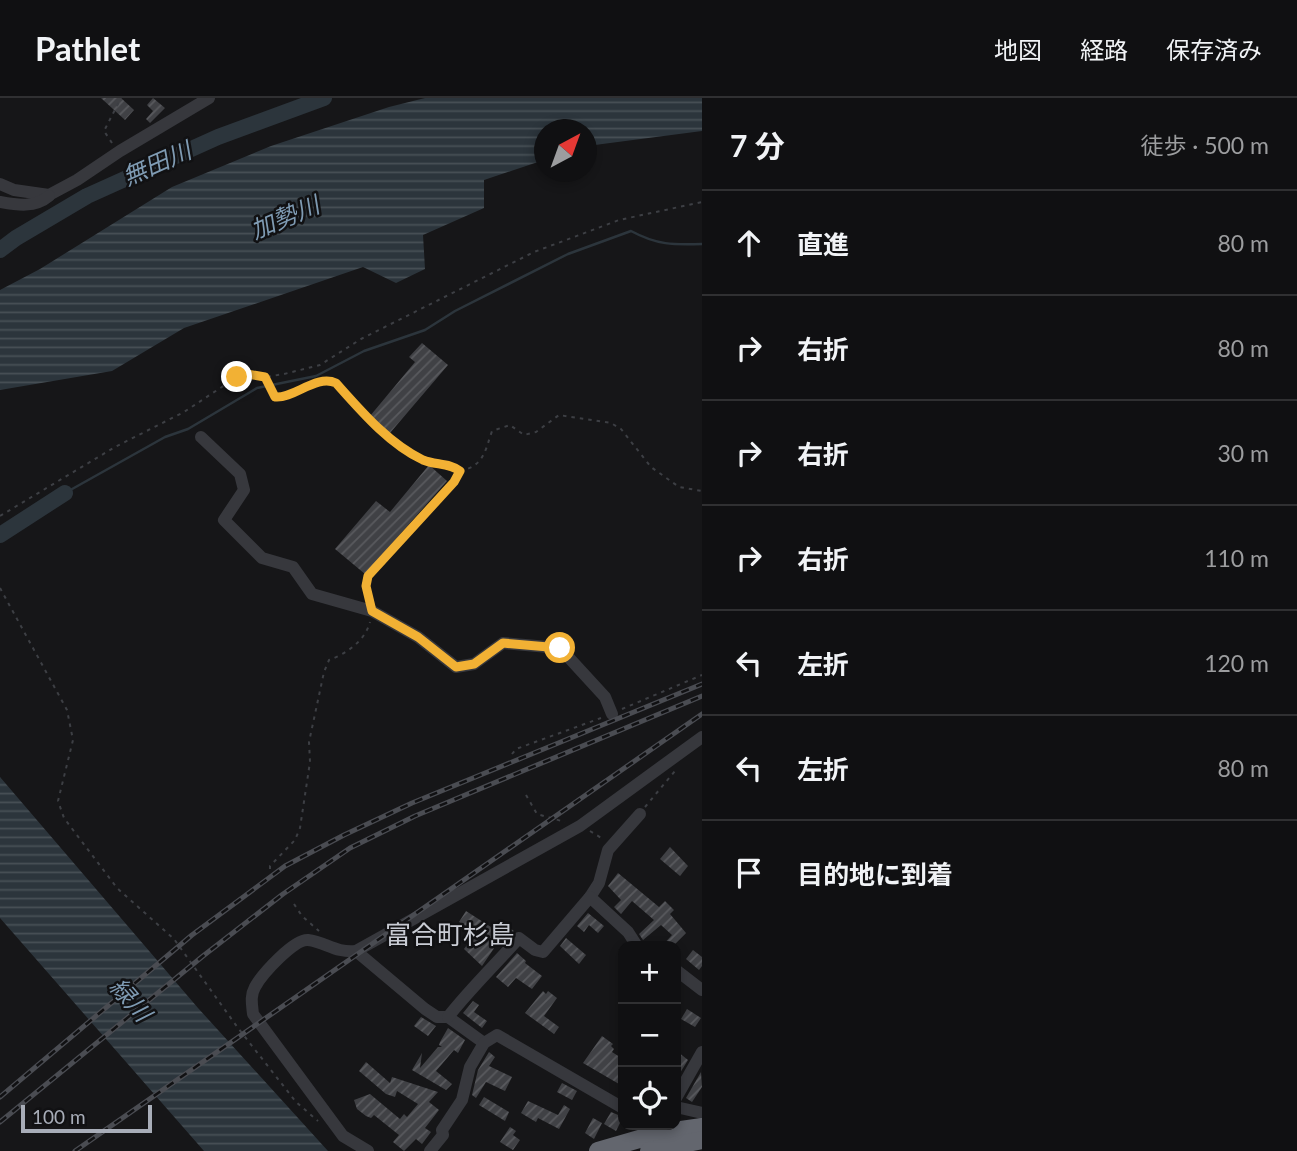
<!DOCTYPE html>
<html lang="ja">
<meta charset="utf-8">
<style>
:root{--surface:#101012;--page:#1e1e20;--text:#f1f3f6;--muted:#9c9d9f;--line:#303032}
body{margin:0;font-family:Lato,"Noto Sans JP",sans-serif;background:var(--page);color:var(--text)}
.controls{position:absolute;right:21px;bottom:21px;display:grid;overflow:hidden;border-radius:14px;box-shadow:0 4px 10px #0003}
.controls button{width:63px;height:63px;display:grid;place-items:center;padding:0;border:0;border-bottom:2px solid var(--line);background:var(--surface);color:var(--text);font:35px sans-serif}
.compass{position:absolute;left:534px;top:21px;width:63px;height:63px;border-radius:50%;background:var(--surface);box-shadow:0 4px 10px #0003;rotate:41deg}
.scale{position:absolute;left:21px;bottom:18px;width:131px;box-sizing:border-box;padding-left:7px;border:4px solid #a8adb8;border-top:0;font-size:19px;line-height:24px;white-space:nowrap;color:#a8adb8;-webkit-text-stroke:5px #111113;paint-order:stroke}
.stop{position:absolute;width:21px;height:21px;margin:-16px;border:5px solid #f2b134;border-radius:50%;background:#fff}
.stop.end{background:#f2b134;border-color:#fff;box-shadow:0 2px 7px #0008}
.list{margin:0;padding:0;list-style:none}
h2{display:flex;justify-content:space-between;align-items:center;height:91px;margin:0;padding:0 28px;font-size:30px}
h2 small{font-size:23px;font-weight:400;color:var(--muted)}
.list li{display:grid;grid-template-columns:46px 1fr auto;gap:21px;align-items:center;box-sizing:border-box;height:105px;padding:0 28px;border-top:2px solid var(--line)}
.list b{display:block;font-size:26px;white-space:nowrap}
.list em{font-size:23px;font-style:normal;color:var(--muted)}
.icon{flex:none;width:38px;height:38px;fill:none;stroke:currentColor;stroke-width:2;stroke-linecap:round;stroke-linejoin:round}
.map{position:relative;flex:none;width:702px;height:1053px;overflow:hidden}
header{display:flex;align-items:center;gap:42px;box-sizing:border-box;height:98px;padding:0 35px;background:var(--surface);border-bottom:2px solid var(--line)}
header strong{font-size:33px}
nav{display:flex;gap:38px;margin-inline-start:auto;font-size:24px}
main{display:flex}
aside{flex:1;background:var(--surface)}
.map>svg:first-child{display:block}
.water{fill:url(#water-rules)}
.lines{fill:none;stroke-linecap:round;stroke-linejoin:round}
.stream{stroke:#2c353c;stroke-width:2.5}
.river{stroke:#2c353c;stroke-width:16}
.building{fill:url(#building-hatch)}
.path{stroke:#3d3f44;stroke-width:2;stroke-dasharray:3.5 5;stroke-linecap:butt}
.minor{stroke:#37383d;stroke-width:12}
.highway{stroke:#63666e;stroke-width:18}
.rail-casing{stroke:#4a4c52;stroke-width:5}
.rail{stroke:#111113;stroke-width:2.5;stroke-dasharray:8;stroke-linecap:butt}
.route{stroke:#f2b134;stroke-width:9}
.labels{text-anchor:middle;stroke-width:5;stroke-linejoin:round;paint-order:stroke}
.water-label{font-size:24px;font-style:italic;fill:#7f9bb3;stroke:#111113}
.quarter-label{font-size:26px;fill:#c9ccd4;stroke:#111113}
</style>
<header>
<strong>Pathlet</strong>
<nav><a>地図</a><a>経路</a><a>保存済み</a></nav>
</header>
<main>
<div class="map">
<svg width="702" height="1053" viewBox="0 0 702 1053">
<defs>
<pattern id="water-rules" width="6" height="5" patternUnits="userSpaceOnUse" patternTransform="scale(1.75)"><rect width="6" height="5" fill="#2c353c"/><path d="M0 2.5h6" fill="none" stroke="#485056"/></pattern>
<pattern id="building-hatch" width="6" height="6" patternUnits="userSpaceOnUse" patternTransform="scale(1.75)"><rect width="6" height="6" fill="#404145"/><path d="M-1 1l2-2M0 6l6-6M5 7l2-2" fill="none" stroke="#595a5e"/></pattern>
</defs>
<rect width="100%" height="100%" fill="#161618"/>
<g class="water">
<path d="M425,0H702V33L587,48L586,32H544V62L484,82V110L423,137L425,171L396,185L363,169L184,230L112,273L0,292V192L40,171L172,89L271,48L389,9Z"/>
<path d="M0,679L198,910L328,1053H204L0,820Z"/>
</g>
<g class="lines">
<path class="stream" d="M65,395L165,339L188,331L257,290L316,278L364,253L425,232L455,213L568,156L631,133C657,147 673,147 702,146"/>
<g class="river">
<path d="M0,152L16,140L87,98L218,39L324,0"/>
<path d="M0,437L65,395"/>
</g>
</g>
<g class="building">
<path d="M101,0H121L134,12L125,22Z"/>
<path d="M153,0L165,10L150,25L146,21L153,13L147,7Z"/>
<path d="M422,245L448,267L390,335L370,318L415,264L409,259Z"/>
<path d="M429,367L447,383L365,476L335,451L376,403L390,414Z"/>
<path d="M670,749L688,768L680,778L660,761Z"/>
<path d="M618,775L659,809L665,803L674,812L670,816L686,835L673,848H662L672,837L661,827L643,842L639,836L654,822L632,803L621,816L614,809L621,802L608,788Z"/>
<path d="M466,813L494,831L500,823L514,833L505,843L501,840L482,868L464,851L476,835L459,824Z"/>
<path d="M588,815L604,828L598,835L589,827L584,834L577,828Z"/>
<path d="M566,840L586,857L579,866L560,848Z"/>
<path d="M693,852L702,859V868L699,872L686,861Z"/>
<path d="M517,855L526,863L525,865L542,878L532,891L516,880L508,889L496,879Z"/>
<path d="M543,893L546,896L548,893L557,900L544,918L559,929L554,936L525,915Z"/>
<path d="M473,903L479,907L474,914L487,923L482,930L463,915Z"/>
<path d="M687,911L701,920L695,929L681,921Z"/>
<path d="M421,919L436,928L428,938L414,928Z"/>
<path d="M448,930L465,942L458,955L454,952L436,973L452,986L446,992L412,972L422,955L420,970L438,949H442L439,947L440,944Z"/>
<path d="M602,938L613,946L611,948L614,951L612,954L623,961V978L619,986L583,965Z"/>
<path d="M489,954L495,959L489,968L512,979L505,993L486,984L476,1000L472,997L478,972Z"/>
<path d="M678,954L688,962L680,975L676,972Z"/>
<path d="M366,964L390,985L392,979L438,994L429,1004L439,1012L425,1030L431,1034L422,1046L416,1041L404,1053L393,1044L399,1037L374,1017L371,1020L366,1018L357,1011L354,1002L370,996L400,1021L404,1016L407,1019L418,1006L397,993L395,999L386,996L359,973Z"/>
<path d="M701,974L702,989L692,1004L686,1000Z"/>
<path d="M562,985L577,993L572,1002L557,994Z"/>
<path d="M484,999L509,1014L505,1023L479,1007Z"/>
<path d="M528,1003L558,1017L564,1007L570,1011L559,1031L538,1020L536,1024L521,1015Z"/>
<path d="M611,1014L623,1019L616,1033L604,1026Z"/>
<path d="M593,1020L602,1025L594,1041L585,1035Z"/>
<path d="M510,1029L516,1033L513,1037L520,1042L513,1052L500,1044Z"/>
</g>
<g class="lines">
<g class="path">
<path d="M112,45L104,33L121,0"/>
<path d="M266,279L274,299C294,301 316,276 336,285C361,313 389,346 424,362C435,367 450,365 460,373L454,384L367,478L366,488L370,501"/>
<path d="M460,373C484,368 485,353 492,333L510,327L524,337L536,334L559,317L611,325L621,331L651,369L679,389L702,393"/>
<path d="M0,418L115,349L184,314L237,279L247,276L266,279L284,276L320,267L361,241L534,154L619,122L702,104"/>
<path d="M0,490L67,612L73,642L58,703L64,720L117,790L174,841L238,930L296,1004L318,1023"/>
<path d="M622,611L702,577"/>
<path d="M512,656L516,651L601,620"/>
<path d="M526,697L537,716L565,724"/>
<path d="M645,709L675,673"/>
<path d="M590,733L603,741"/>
<path d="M270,771V768L295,742L300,730L310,664L309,644L324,574L329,562C346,556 365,543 370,524"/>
<path d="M294,806L302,818L319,833"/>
</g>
<g class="minor">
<path d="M0,86L14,92L49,97L77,82L120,53L209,0"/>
<path d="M0,104C17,107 35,110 49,98"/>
<path d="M201,339L240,376L244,392L224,422L262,460L293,469L312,496L372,513L418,539L456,569L474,566L503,545L560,550L605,599L612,616"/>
<path d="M590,799L599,785L608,752L640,716"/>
<path d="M356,853L425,911L437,919H448L484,945"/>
<path d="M676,872L702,892"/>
<path d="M448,919C470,891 495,867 519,840L535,852L543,854L590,799L628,834L637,848"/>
<path d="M676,1000L702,954"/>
<path d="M676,1009L702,1015"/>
<path d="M368,1053L343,1038L253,916C252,906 250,898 255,889C262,876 294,841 308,842C326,844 335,855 356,853L580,728L702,639"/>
<path d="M430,1053L443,1037L442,1032L462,1002L470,969L484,945L497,937L623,1010"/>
</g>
<g class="highway">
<path d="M598,1053L660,1035L702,1029"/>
<path d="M649,1053L702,1042"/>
</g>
<defs>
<g id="rail">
<path d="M0,999L192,837L285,768L344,737L412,705L702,586"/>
<path d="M0,1024L203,858L283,796L350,750L415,718L702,598"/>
<path d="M75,1053L702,616"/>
</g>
</defs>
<use href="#rail" class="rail-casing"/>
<use href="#rail" class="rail"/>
</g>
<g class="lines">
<path class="route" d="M237,279L247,276L265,279L275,299C294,301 316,276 336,285C361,313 389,346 423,362C435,367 450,365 460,373L454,384L368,478L366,488L372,513L418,539L456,569L474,566L503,545L560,550"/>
</g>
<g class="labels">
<g class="water-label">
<text transform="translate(157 66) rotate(-24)" y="8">無田川</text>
<text transform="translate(285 120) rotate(-23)" y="8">加勢川</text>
<text transform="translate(130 902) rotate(49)" y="8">緑川</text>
</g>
<g class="quarter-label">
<text x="450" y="846">富合町杉島</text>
</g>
</g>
</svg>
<div class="controls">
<button>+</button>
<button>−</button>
<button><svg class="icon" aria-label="locate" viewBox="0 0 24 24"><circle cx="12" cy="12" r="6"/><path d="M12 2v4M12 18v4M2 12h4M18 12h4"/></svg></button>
</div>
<svg class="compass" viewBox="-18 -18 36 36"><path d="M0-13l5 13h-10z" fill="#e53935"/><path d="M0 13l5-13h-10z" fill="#9c9d9f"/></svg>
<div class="scale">100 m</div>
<div class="stop" style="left:560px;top:550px"></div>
<div class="stop end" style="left:237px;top:279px"></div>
</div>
<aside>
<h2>7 分<small>徒歩 · 500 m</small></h2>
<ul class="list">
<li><svg class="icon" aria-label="ahead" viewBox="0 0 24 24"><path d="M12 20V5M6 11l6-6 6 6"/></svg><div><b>直進</b></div><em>80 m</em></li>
<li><svg class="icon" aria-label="right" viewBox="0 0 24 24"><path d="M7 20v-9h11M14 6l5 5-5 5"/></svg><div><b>右折</b></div><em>80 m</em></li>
<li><svg class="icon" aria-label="right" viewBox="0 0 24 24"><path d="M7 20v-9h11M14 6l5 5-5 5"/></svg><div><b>右折</b></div><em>30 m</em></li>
<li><svg class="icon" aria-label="right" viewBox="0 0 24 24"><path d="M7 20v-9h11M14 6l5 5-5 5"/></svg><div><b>右折</b></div><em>110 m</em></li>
<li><svg class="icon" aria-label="left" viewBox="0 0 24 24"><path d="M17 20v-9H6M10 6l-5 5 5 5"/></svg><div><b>左折</b></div><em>120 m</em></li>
<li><svg class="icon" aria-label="left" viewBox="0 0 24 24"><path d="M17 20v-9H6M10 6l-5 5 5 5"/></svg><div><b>左折</b></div><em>80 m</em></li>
<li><svg class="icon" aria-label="arrive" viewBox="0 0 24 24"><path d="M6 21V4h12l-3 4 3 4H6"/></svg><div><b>目的地に到着</b></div></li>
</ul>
</aside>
</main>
